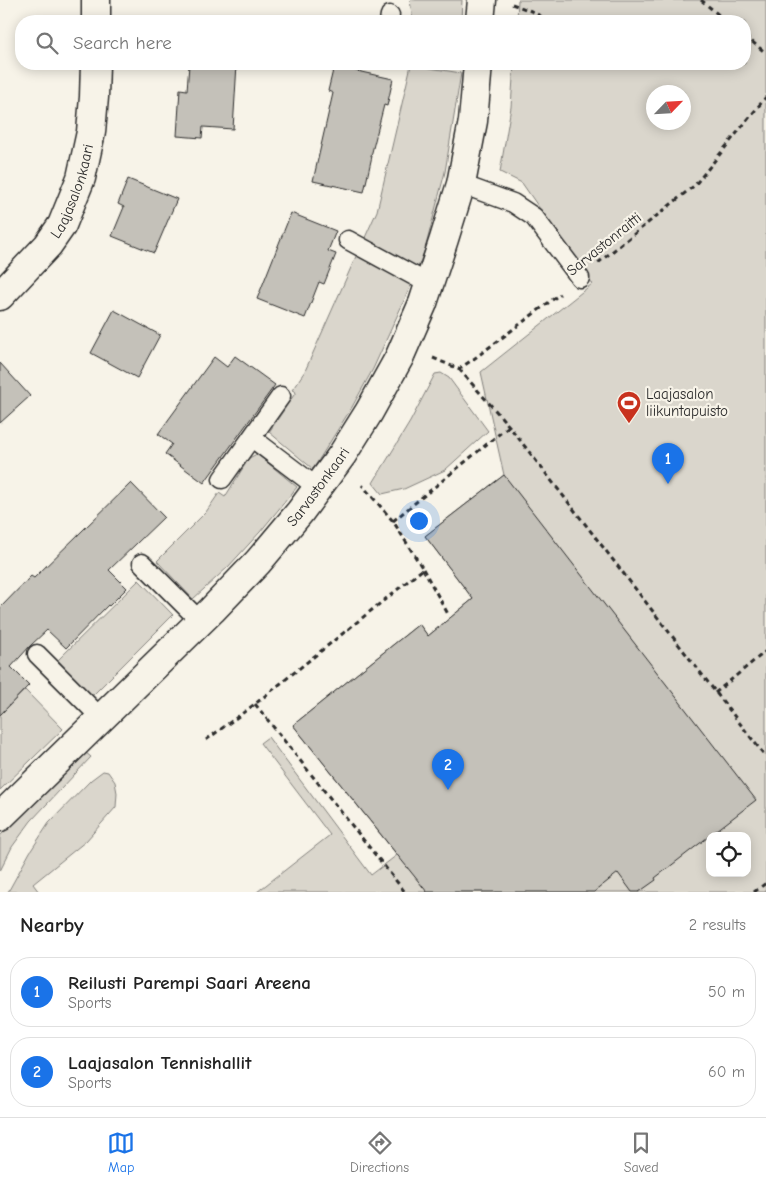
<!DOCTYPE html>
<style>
:root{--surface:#fff;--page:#f2f2f2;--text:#222;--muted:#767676;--line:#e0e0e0;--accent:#1a73e8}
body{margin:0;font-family:"Comic Neue",sans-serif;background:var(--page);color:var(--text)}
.controls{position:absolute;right:15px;bottom:15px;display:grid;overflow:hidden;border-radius:10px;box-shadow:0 2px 12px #0003}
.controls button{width:45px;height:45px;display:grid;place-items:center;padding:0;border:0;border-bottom:1px solid var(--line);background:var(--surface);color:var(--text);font:25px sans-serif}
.compass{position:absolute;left:646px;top:85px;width:45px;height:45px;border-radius:50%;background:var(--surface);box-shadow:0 2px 12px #0003;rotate:65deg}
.you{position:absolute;left:418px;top:520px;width:18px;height:18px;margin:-12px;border:4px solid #fff;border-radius:50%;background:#1a73e8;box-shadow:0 0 0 8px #1a73e833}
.badge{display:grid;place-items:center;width:32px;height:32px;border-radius:50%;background:var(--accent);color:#fff;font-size:16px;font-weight:700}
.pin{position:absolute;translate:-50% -41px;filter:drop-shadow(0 1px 2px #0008)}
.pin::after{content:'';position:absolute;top:26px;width:18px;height:15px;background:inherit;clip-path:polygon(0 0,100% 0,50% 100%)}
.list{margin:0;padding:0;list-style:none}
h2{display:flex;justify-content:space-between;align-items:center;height:65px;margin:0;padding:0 20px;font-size:21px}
h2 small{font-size:16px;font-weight:400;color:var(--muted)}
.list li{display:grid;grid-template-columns:32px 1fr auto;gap:15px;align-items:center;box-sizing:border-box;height:70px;margin:0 10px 10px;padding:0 10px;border:1px solid var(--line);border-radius:20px}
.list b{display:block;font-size:19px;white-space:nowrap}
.list p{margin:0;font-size:16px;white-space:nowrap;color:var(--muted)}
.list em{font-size:16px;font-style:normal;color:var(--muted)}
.icon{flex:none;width:28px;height:28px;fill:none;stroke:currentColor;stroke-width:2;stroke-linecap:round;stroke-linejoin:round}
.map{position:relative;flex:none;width:766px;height:892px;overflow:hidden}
.search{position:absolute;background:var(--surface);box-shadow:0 2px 12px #0003;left:15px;right:15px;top:15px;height:55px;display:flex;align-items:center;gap:12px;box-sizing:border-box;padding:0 18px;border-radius:20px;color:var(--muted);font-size:19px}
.sheet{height:225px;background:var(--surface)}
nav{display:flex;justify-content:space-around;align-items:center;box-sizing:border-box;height:70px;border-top:1px solid var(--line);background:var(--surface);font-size:14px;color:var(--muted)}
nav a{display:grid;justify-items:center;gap:2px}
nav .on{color:var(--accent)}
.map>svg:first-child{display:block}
.green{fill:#dad6cc;stroke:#82807c;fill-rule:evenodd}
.building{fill:#c4c1b9;stroke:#2b2b2b}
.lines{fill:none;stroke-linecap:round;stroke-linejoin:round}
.service-casing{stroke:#2b2b2b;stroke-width:21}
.minor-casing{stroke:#2b2b2b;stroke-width:31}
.path{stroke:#2b2b2b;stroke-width:3;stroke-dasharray:5 4;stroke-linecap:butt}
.service{stroke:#f7f3e8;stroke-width:18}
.minor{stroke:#f7f3e8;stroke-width:28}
.labels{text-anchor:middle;stroke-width:4.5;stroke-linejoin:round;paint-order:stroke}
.street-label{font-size:15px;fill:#2b2b2b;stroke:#f7f3e8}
.poi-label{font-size:15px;fill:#2b2b2b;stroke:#f7f3e8;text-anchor:start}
</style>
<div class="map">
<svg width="766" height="892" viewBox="0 0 766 892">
<rect width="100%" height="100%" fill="#f7f3e8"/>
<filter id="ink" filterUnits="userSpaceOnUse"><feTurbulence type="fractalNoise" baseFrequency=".02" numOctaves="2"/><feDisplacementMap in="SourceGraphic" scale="10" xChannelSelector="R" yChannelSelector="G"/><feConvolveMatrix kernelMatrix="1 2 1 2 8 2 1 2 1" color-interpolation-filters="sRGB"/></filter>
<g filter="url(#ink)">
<g class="green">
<path d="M410,0H462L461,21H413Z"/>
<path d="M518,0H766V892H257L330,835L260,743L268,737L371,875L397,855L293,725L419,624L428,636L473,599L425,536L504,475L481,372L592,284L522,183L500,172L511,107L514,64H745V21H517ZM654,92H684V122H654ZM710,836H747V873H710Z"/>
<path d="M411,65L461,73L445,172L425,249L417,270L363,242L377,211Z"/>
<path d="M357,254L412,283L373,369L352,407L313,469L269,432L296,392L292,390L305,371Z"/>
<path d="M441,373L449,378L488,431L445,470L404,489L382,494L373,483L410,422L435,374Z"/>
<path d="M257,454L297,487L260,532L228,567L193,599L157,561L206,512L219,493L225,497L249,458Z"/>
<path d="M139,580L173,615L91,697L58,660Z"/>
<path d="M25,690L63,729L0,790V715Z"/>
<path d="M85,752L91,757L31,821L12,847L0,871V836Z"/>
<path d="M103,771L108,772L115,782L117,793L116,807L86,841L33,884L39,892H8L30,852L49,823L91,780Z"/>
</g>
<g class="building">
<path d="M197,64H237L233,129L203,127L202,138L177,136L180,89L187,90L189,65L197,66Z"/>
<path d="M334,66L393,79L387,106L384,105L371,156H372L364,192L313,181L333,93L328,91Z"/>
<path d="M128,179L177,199L154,253L112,236L124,207L118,204Z"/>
<path d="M291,213L336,231L328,251L336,254L324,284L319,282L305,318L257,299Z"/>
<path d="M114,310L160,335L137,378L91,353Z"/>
<path d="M235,356L275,385L204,483L165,454L172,444L158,434L214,357L227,367Z"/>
<path d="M0,363L30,396L0,423Z"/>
<path d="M504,475L756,800L655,878L656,880L639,892H632L618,873L594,892H427L293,725L419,624L428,636L473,599L425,536Z"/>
<path d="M131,483L164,517L109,570L127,588L109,606L108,605L66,648L47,630L30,646L11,667L29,685L0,715V608L31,576L34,578Z"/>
</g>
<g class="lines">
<defs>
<g id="service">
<path d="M389,21L390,15"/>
<path d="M461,184L513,203L534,217L580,278"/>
<path d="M348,240L429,284"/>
<path d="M252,438L318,488"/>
<path d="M222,479L281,396"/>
<path d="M142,563L200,621"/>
<path d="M37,654L101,718"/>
</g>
<g id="minor">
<path d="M96,21V0"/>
<path d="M480,21L482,0"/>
<path id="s1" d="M0,296L48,245L62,225L81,178L91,132L94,97L95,64"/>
<path id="s2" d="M0,817L212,610L258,562L300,512L342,455L369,412L399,358L423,303L444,239L461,184L473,121L478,64"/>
</g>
</defs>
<use href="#service" class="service-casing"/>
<use href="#minor" class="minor-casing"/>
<g class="path">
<path d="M701,0L726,21"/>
<path d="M512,4L531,11L548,20"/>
<path d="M745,36L766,53"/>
<path d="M598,263L695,185L766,97"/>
<path d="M433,358L459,369L475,358L560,294"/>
<path d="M459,369L509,426L766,757"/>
<path d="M393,521L509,426"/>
<path d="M423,569L448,614"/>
<path d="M715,693L766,651"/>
<path d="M255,704L405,892"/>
<path d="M206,740L255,704L423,569L393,521L362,485"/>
<path d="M754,892L766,883"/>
</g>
<use href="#service" class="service"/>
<use href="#minor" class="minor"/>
</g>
</g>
<defs>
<symbol id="stadium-pin" viewBox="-11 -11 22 30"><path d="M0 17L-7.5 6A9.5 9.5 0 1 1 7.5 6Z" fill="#c8321e" stroke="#f7f3e8"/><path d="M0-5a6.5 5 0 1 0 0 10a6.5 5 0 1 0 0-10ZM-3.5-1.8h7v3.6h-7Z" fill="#fff"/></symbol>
</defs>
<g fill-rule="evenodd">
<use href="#stadium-pin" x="615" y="389" width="28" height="38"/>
</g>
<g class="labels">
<g class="street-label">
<text dy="5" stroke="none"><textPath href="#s1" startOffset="130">Laajasalonkaari</textPath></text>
<text transform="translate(604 244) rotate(-39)" y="5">Sarvastonraitti</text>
<text dy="5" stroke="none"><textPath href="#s2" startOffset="459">Sarvastonkaari</textPath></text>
</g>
<g class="poi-label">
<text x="646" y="399">Laajasalon<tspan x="646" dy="17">liikuntapuisto</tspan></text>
</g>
</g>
</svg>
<div class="controls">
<button><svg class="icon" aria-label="locate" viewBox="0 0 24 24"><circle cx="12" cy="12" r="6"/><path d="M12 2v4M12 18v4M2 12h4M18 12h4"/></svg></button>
</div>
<svg class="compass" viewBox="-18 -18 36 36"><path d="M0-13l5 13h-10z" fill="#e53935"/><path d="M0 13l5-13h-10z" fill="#767676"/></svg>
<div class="you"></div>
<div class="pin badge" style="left:668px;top:484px">1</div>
<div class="pin badge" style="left:448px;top:790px">2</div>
<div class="search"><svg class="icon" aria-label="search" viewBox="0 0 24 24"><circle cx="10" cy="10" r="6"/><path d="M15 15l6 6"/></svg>Search here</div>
</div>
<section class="sheet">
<h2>Nearby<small>2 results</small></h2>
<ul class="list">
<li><span class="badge">1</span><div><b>Reilusti Parempi Saari Areena</b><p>Sports</p></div><em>50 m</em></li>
<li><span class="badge">2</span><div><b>Laajasalon Tennishallit</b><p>Sports</p></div><em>60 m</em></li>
</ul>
</section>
<nav>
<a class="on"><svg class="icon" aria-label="map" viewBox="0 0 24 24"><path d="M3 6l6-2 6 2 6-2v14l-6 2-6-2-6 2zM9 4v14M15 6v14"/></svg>Map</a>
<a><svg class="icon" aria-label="directions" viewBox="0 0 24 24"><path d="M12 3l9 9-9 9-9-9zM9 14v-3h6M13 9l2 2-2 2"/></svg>Directions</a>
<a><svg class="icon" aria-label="saved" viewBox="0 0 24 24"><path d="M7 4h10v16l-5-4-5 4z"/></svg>Saved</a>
</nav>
